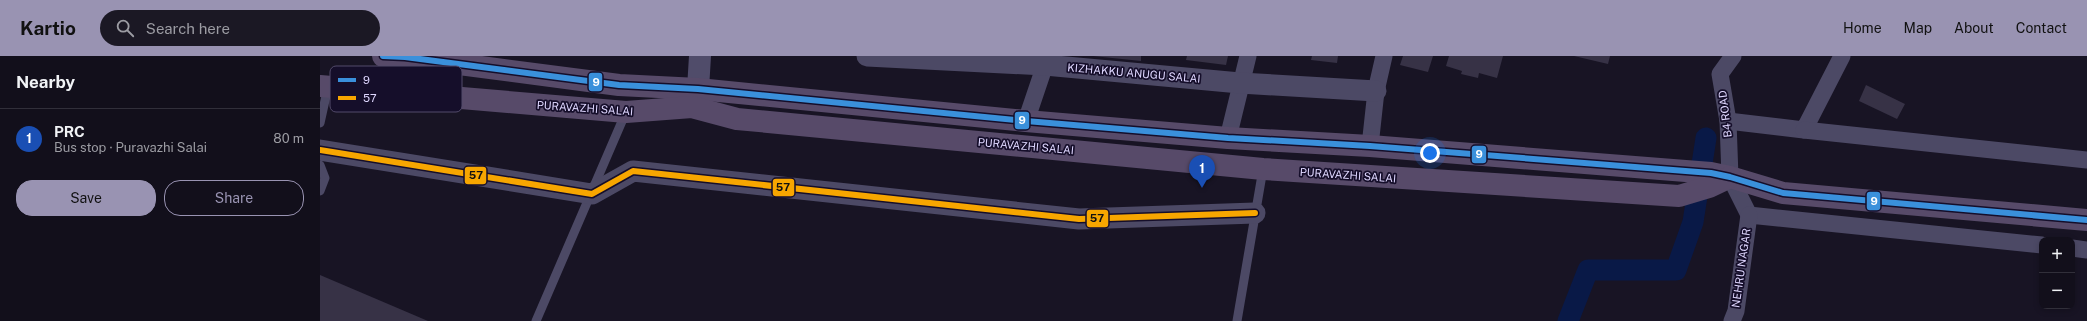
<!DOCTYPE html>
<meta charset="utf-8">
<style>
:root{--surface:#120f1b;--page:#1b1824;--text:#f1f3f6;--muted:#9c9ca3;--line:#312f3a;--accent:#9993b2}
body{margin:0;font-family:"Public Sans",sans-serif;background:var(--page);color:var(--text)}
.controls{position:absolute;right:12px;bottom:12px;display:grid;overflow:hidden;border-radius:8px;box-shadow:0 2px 6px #0003}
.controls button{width:36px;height:36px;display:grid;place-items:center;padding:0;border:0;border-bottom:1px solid var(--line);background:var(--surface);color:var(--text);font:20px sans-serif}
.you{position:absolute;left:1110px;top:97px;width:14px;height:14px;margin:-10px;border:3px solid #fff;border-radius:50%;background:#1a73e8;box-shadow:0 0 0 6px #1a73e833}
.badge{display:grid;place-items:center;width:26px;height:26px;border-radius:50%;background:var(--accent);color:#fff;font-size:13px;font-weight:700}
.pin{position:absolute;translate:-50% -33px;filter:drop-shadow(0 1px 2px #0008)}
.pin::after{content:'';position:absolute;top:21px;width:14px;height:12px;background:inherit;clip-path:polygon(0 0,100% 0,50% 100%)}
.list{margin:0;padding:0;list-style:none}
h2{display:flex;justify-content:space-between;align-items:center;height:52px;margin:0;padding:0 16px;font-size:17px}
h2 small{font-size:13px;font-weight:400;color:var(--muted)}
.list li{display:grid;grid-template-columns:26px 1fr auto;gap:12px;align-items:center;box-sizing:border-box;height:60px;padding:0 16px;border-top:1px solid var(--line)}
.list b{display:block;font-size:15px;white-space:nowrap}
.list p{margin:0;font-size:13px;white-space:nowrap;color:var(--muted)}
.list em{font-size:13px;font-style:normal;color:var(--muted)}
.actions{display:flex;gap:8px;padding:12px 16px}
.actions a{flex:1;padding:9px 0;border:1px solid var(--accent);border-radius:16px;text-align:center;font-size:14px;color:var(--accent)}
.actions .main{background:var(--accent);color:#111}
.icon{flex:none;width:22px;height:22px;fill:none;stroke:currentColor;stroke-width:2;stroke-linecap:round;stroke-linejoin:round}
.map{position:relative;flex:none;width:1767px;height:265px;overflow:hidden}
header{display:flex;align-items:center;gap:24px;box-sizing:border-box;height:56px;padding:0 20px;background:var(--accent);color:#111}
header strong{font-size:19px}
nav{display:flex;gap:22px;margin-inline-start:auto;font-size:14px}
.search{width:280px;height:36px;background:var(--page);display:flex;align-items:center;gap:10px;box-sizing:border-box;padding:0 14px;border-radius:22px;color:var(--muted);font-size:15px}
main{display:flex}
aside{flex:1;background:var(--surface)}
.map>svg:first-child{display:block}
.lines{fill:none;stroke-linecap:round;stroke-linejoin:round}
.canal{stroke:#091947;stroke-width:21}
.building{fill:#373246}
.service{stroke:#4c4965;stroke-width:9}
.minor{stroke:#4c4965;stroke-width:17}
.tertiary{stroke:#4c4965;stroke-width:21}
.secondary{stroke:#504c6a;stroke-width:22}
.primary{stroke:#574a69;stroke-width:22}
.bus-1-casing{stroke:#150e2a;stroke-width:9}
.bus-2-casing{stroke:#150e2a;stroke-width:9}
.bus-1{stroke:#3a90db;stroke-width:6}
.bus-2{stroke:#f7a600;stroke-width:6}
.labels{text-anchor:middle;stroke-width:3.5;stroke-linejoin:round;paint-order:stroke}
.street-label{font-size:11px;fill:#dfd7ff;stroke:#150e2a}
.key{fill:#150e2a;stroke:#524a6a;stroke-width:1}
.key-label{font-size:11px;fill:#dfd7ff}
.line-badge{stroke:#150e2a;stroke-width:1.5}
.badge-label{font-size:11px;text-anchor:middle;font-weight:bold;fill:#fff}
.pale-badge-label{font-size:11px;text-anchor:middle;font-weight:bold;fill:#111}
</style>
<header>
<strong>Kartio</strong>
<div class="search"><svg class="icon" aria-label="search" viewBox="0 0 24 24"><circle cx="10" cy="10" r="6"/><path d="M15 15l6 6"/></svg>Search here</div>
<nav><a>Home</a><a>Map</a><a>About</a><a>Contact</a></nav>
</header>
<main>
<aside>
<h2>Nearby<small></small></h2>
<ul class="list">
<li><span class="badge" style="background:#1a4fb4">1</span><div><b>PRC</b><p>Bus stop · Puravazhi Salai</p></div><em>80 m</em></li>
</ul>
<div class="actions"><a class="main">Save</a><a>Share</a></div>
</aside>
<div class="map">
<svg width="1767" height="265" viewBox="0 0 1767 265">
<rect width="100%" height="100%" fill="#181424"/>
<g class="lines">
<path class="canal" d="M1248,265L1268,214H1356L1373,166L1386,82"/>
</g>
<g class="building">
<path d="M773,0H821V5Z"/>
<path d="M867,0H908L906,9L866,4Z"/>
<path d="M992,0H1018L1017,7L991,4Z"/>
<path d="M1083,0H1113L1108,16L1080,9Z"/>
<path d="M1129,0H1183L1177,22L1159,17L1158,22L1141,18L1142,15L1126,10Z"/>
<path d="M1254,0H1290L1288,8Z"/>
<path d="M1546,29L1585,48L1577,63L1539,45Z"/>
<path d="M0,219L108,265H0Z"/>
</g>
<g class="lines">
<g class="service">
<path d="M0,67L8,31"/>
<path d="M0,109L5,122L0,135"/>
<path d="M216,265L306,56"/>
<path d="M917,265L943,113"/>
</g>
<g class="minor">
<path d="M1413,0L1400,18L1408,65L1410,121L1429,159"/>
<path d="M706,65L728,0"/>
<path d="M1408,65L1484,74L1522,0"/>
<path d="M1484,74L1767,104"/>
<path d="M908,82L928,0"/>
<path d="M1050,90L1056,35L1064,0"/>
<path d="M1429,159L1722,189"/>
<path d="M1752,192L1767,194"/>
<path d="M1412,265L1416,255L1429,159"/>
</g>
<g class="tertiary">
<path d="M547,0L725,9L920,27L1056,35"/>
<path d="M0,94L272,138L313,115L759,163L935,157"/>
</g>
<path class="secondary" d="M372,51L378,33L380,0"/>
<g class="primary">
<path d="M63,0L85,1L299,29L378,33L706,65L908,82L1050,90L1391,117L1410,121L1463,137L1767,164"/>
<path d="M0,30L306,56L372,51L417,63L943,113L1359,140L1389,131L1410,121"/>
</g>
<defs>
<path id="bus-1" d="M63,0L85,1L299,29L378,33L706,65L908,82L1050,90L1391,117L1410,121L1463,137L1767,164"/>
<path id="bus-2" d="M0,94L272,138L313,115L759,163L935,157"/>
</defs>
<use href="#bus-1" class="bus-1-casing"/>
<use href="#bus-2" class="bus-2-casing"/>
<use href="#bus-1" class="bus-1"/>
<use href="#bus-2" class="bus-2"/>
</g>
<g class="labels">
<g class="street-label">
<text transform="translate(814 17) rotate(5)" y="4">KIZHAKKU ANUGU SALAI</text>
<text transform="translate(265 52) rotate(4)" y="4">PURAVAZHI SALAI</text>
<text transform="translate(1405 58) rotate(-97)" y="4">B4 ROAD</text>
<text transform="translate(706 90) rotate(5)" y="4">PURAVAZHI SALAI</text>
<text transform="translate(1028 119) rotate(4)" y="4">PURAVAZHI SALAI</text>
<text transform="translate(1421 212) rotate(-82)" y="4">NEHRU NAGAR</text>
</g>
</g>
<rect x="10" y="10" width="132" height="46" rx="6" class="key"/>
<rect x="18" y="22" width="18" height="4" fill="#3a90db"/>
<rect x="18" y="40" width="18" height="4" fill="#f7a600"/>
<g class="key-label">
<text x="43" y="28">9</text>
<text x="43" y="46">57</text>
</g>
<g class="line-badge">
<rect x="268" y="16" width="15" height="20" rx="4" fill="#3a90db"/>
<rect x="694" y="55" width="16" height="19" rx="4" fill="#3a90db"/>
<rect x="1151" y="89" width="16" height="19" rx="4" fill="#3a90db"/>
<rect x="144" y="110" width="23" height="19" rx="4" fill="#f7a600"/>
<rect x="452" y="122" width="23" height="19" rx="4" fill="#f7a600"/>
<rect x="1546" y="135" width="15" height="20" rx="4" fill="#3a90db"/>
<rect x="766" y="153" width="23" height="19" rx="4" fill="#f7a600"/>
</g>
<g class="badge-label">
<text x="276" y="30">9</text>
<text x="702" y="68">9</text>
<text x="1159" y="102">9</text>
<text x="1554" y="149">9</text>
</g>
<g class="pale-badge-label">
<text x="156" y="123">57</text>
<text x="463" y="135">57</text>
<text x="777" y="166">57</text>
</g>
</svg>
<div class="controls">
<button>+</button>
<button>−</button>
</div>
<div class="you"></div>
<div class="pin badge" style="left:882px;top:132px;background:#1a4fb4">1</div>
</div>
</main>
